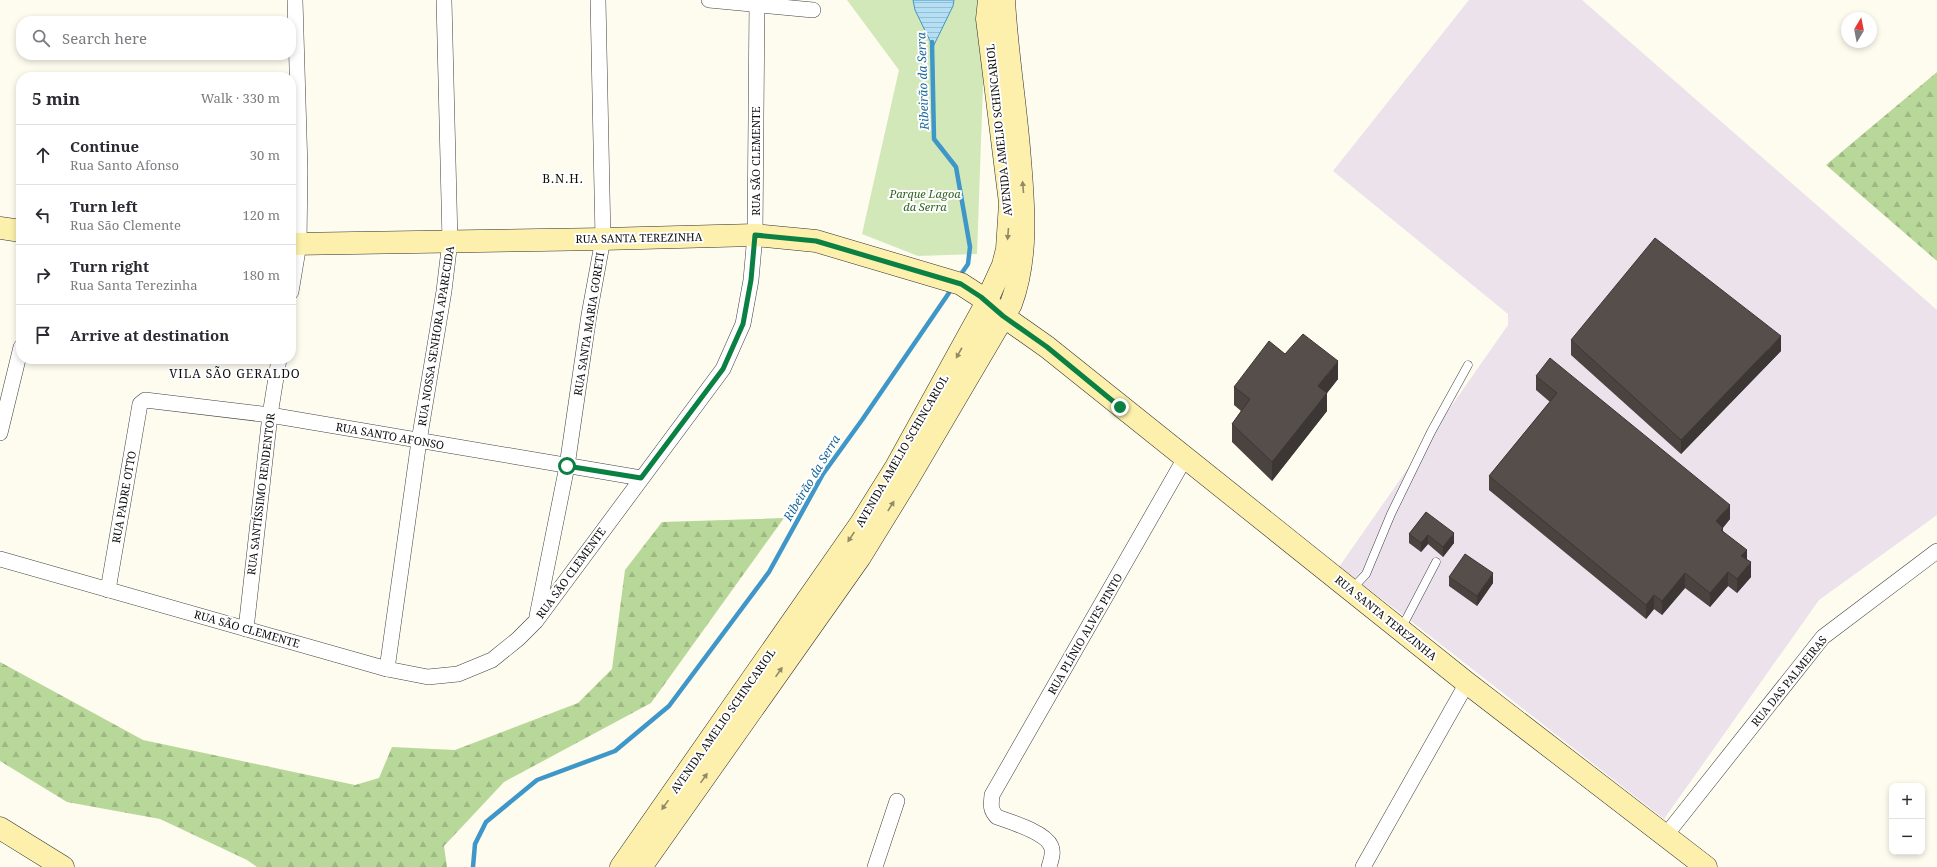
<!DOCTYPE html>
<meta charset="utf-8">
<style>
:root{--surface:#fff;--page:#f2f2f3;--text:#2b2b33;--muted:#7c7c81;--line:#e1e1e2}
body{margin:0;font-family:"Noto Serif",serif;background:var(--page);color:var(--text)}
.controls{position:absolute;right:12px;bottom:12px;display:grid;overflow:hidden;border-radius:8px;box-shadow:0 2px 6px #0003}
.controls button{width:36px;height:36px;display:grid;place-items:center;padding:0;border:0;border-bottom:1px solid var(--line);background:var(--surface);color:var(--text);font:20px sans-serif}
.compass{position:absolute;left:1841px;top:12px;width:36px;height:36px;border-radius:50%;background:var(--surface);box-shadow:0 2px 6px #0003;rotate:10deg}
.stop{position:absolute;width:12px;height:12px;margin:-9px;border:3px solid #0b8043;border-radius:50%;background:#fff}
.stop.end{background:#0b8043;border-color:#fff;box-shadow:0 1px 4px #0008}
.list{margin:0;padding:0;list-style:none}
h2{display:flex;justify-content:space-between;align-items:center;height:52px;margin:0;padding:0 16px;font-size:17px}
h2 small{font-size:13px;font-weight:400;color:var(--muted)}
.list li{display:grid;grid-template-columns:26px 1fr auto;gap:12px;align-items:center;box-sizing:border-box;height:60px;padding:0 16px;border-top:1px solid var(--line)}
.list b{display:block;font-size:15px;white-space:nowrap}
.list p{margin:0;font-size:13px;white-space:nowrap;color:var(--muted)}
.list em{font-size:13px;font-style:normal;color:var(--muted)}
.icon{flex:none;width:22px;height:22px;fill:none;stroke:currentColor;stroke-width:2;stroke-linecap:round;stroke-linejoin:round}
.map{position:relative;flex:none;width:1937px;height:867px;overflow:hidden}
.search{position:absolute;background:var(--surface);box-shadow:0 2px 6px #0003;left:16px;top:16px;width:280px;height:44px;display:flex;align-items:center;gap:10px;box-sizing:border-box;padding:0 14px;border-radius:16px;color:var(--muted);font-size:15px}
.panel{position:absolute;background:var(--surface);box-shadow:0 2px 6px #0003;left:16px;top:72px;width:280px;height:292px;border-radius:16px}
.map>svg:first-child{display:block}
.industrial{fill:#ebe2ec}
.green{fill:#d3e8b9}
.forest{fill:url(#forest-firs)}
.water{fill:url(#water-rules);stroke:#3f96c8}
.lines{fill:none;stroke-linecap:round;stroke-linejoin:round}
.stream{stroke:#3f96c8;stroke-width:4.5}
.lane-casing{stroke:#414141;stroke-width:9}
.street-casing{stroke:#414141;stroke-width:16}
.secondary-casing{stroke:#303030;stroke-width:23}
.lane{stroke:#fff;stroke-width:8}
.street{stroke:#fff;stroke-width:15}
.secondary{stroke:#fcf0ac;stroke-width:22}
.wall{fill:#4a4340}
.shaded-wall{fill:#3c3734}
.building{fill:#564e4a;stroke:#3c3734}
.oneway{fill:#918a65}
.route{stroke:#0b8043;stroke-width:5}
.labels{text-anchor:middle;stroke-width:4;stroke-linejoin:round;paint-order:stroke}
.street-label{font-size:11px;fill:#0e0e0e;stroke:#fff}
.park-label{font-size:11px;font-style:italic;fill:#306320;stroke:#fff}
.water-label{font-size:12px;font-style:italic;fill:#1b689b;stroke:#fff}
.neighbourhood-label{font-size:12px;letter-spacing:1px;fill:#0e0e0e;stroke:#fff}
</style>
<div class="map">
<svg width="1937" height="867" viewBox="0 0 1937 867">
<defs>
<pattern id="forest-firs" width="22" height="20" patternUnits="userSpaceOnUse"><rect width="22" height="20" fill="#b8d899"/><path d="M5 1l3.5 6h-7zM16 11l3.5 6h-7z" fill="#9db883"/></pattern>
<pattern id="water-rules" width="6" height="5" patternUnits="userSpaceOnUse"><rect width="6" height="5" fill="#b5dff4"/><path d="M0 2.5h6" fill="none" stroke="#9abed0"/></pattern>
</defs>
<rect width="100%" height="100%" fill="#fefbef"/>
<path class="industrial" d="M1469,0H1582L1937,310V515L1819,600L1664,819L1407,618L1339,567L1508,325V314L1333,171Z"/>
<path class="green" d="M847,0H986L977,254L918,256L862,234L899,70Z"/>
<g class="forest">
<path d="M1937,72V261L1826,165Z"/>
<path d="M784,518L651,703L504,782L444,846L447,867H257L247,860L160,819L67,802L0,761V662L143,740L355,785L379,778L392,747L455,750L578,703L612,669L625,570L662,522Z"/>
</g>
<path class="water" d="M913,0H954L953,6L933,47L915,10Z"/>
<g class="lines">
<g class="stream">
<path d="M932,42L934,139L956,167L970,247L968,264L959,277"/>
<path d="M473,867L475,844L486,822L537,780L615,751L669,706L769,572L823,474L862,420L953,287"/>
</g>
<defs>
<g id="lane">
<path d="M1352,589L1366,574L1391,514L1431,432L1468,365"/>
<path d="M1401,629L1436,562"/>
</g>
<g id="street">
<path d="M709,0L813,10"/>
<path d="M291,292L299,244L300,169L295,0"/>
<path d="M0,433L21,347"/>
<path d="M0,559L387,669L428,677L458,674L492,660L518,639L536,621L723,369L743,324L751,280L755,235L757,0"/>
<path d="M108,590L140,404L145,400L270,415L641,478"/>
<path d="M537,616L567,466L589,315L603,239L598,0"/>
<path d="M246,629L270,415L279,359"/>
<path d="M387,669L419,441L444,291L450,241L444,0"/>
<path d="M1666,835L1823,637L1937,551"/>
<path d="M875,867L897,801"/>
<path d="M1049,867C1051,860 1054,852 1051,846C1045,832 1011,822 997,817C990,810 991,805 992,795L1185,458"/>
<path d="M1363,867L1467,683"/>
</g>
<g id="secondary">
<path d="M0,228L21,231"/>
<path d="M291,244L603,239L755,235L816,241L961,284L981,297L1003,316L1047,347L1467,683L1706,867"/>
<path d="M0,828L63,867"/>
<path d="M621,867L861,523L896,467L982,311L1003,265L1007,249L1010,203L987,19L989,0"/>
<path d="M641,867L860,557L908,479L1011,304C1028,258 1024,208 1020,160C1016,106 1007,54 1004,0"/>
</g>
</defs>
<use href="#lane" class="lane-casing"/>
<use href="#street" class="street-casing"/>
<use href="#secondary" class="secondary-casing"/>
<use href="#lane" class="lane"/>
<use href="#street" class="street"/>
<use href="#secondary" class="secondary"/>
</g>
<g class="wall">
<path d="M1571,340L1781,351L1681,454L1571,355Z"/>
<path d="M1285,354L1338,379L1327,393V411L1272,481L1232,442V424L1241,411L1234,405V387Z"/>
<path d="M1536,376L1730,519L1723,528V531L1747,560L1751,577L1737,593L1728,586L1710,607L1685,588L1662,615L1654,609L1646,619L1489,490V476L1550,402L1536,390Z"/>
<path d="M1426,512L1454,543L1443,557L1428,544L1421,552L1409,543V534Z"/>
<path d="M1449,577L1493,583L1477,606L1449,586Z"/>
</g>
<g class="shaded-wall">
<path d="M1781,336V351L1681,454V440Z"/>
<path d="M1338,361V379L1327,393V411L1272,481V462L1318,386Z"/>
<path d="M1730,505V519L1716,535V521Z"/>
<path d="M1454,533V543L1443,557V547Z"/>
<path d="M1428,535V544L1421,552V543Z"/>
<path d="M1747,550V564L1741,556Z"/>
<path d="M1751,562V577L1737,593V579Z"/>
<path d="M1728,572V586L1710,607V593Z"/>
<path d="M1493,573V583L1477,606V596Z"/>
<path d="M1685,573V588L1662,615V601Z"/>
<path d="M1654,595V609L1646,619V605Z"/>
</g>
<g class="building">
<path d="M1655,238L1781,336L1681,440L1571,340Z"/>
<path d="M1303,334L1338,361L1318,386L1327,393L1272,462L1232,424L1250,399L1234,387L1269,341L1285,354Z"/>
<path d="M1550,358L1730,505L1716,521L1723,528L1721,530L1747,550L1741,556L1751,562L1737,579L1728,572L1710,593L1685,573L1662,601L1654,595L1646,605L1489,476L1557,393L1536,376Z"/>
<path d="M1426,512L1454,533L1443,547L1428,535L1421,543L1409,534Z"/>
<path d="M1465,554L1493,573L1477,596L1449,577Z"/>
</g>
<defs><path id="oneway-solid" d="M-6-.8H1V-3.2L6.5 0L1 3.2V.8H-6Z"/></defs>
<g class="oneway">
<use href="#oneway-solid" transform="translate(1023 187) rotate(-95)"/>
<use href="#oneway-solid" transform="translate(1008 234) rotate(95)"/>
<use href="#oneway-solid" transform="translate(959 353) rotate(119)"/>
<use href="#oneway-solid" transform="translate(891 506) rotate(-58)"/>
<use href="#oneway-solid" transform="translate(851 537) rotate(124)"/>
<use href="#oneway-solid" transform="translate(779 672) rotate(-55)"/>
<use href="#oneway-solid" transform="translate(704 778) rotate(-55)"/>
<use href="#oneway-solid" transform="translate(665 805) rotate(125)"/>
</g>
<g class="lines">
<path class="route" d="M567,466L641,478L723,369L743,324L751,280L755,235L816,241L961,284L981,297L1003,316L1047,347L1120,407"/>
</g>
<g class="labels">
<g class="street-label">
<text transform="translate(999 130) rotate(-96)" y="4">AVENIDA AMELIO SCHINCARIOL</text>
<text transform="translate(756 161) rotate(-90)" y="4">RUA SÃO CLEMENTE</text>
<text transform="translate(639 238) rotate(-1)" y="4">RUA SANTA TEREZINHA</text>
<text transform="translate(589 324) rotate(-81)" y="4">RUA SANTA MARIA GORETI</text>
<text transform="translate(436 336) rotate(-81)" y="4">RUA NOSSA SENHORA APARECIDA</text>
<text transform="translate(390 436) rotate(10)" y="4">RUA SANTO AFONSO</text>
<text transform="translate(902 451) rotate(-60)" y="4">AVENIDA AMELIO SCHINCARIOL</text>
<text transform="translate(261 494) rotate(-83)" y="4">RUA SANTÍSSIMO RENDENTOR</text>
<text transform="translate(124 497) rotate(-80)" y="4">RUA PADRE OTTO</text>
<text transform="translate(571 573) rotate(-54)" y="4">RUA SÃO CLEMENTE</text>
<text transform="translate(1386 618) rotate(39)" y="4">RUA SANTA TEREZINHA</text>
<text transform="translate(247 629) rotate(16)" y="4">RUA SÃO CLEMENTE</text>
<text transform="translate(1085 634) rotate(-60)" y="4">RUA PLÍNIO ALVES PINTO</text>
<text transform="translate(1789 681) rotate(-51)" y="4">RUA DAS PALMEIRAS</text>
<text transform="translate(723 721) rotate(-55)" y="4">AVENIDA AMELIO SCHINCARIOL</text>
</g>
<g class="park-label">
<text x="925" y="198">Parque Lagoa<tspan x="925" dy="13">da Serra</tspan></text>
</g>
<g class="water-label">
<text transform="translate(923 81) rotate(-92)" y="4">Ribeirão da Serra</text>
<text transform="translate(812 478) rotate(-59)" y="4">Ribeirão da Serra</text>
</g>
<g class="neighbourhood-label">
<text x="563" y="183">B.N.H.</text>
<text x="235" y="378">VILA SÃO GERALDO</text>
</g>
</g>
</svg>
<div class="controls">
<button>+</button>
<button>−</button>
</div>
<svg class="compass" viewBox="-18 -18 36 36"><path d="M0-13l5 13h-10z" fill="#e53935"/><path d="M0 13l5-13h-10z" fill="#7c7c81"/></svg>
<div class="stop" style="left:567px;top:466px"></div>
<div class="stop end" style="left:1120px;top:407px"></div>
<div class="search"><svg class="icon" aria-label="search" viewBox="0 0 24 24"><circle cx="10" cy="10" r="6"/><path d="M15 15l6 6"/></svg>Search here</div>
<section class="panel">
<h2>5 min<small>Walk · 330 m</small></h2>
<ul class="list">
<li><svg class="icon" aria-label="ahead" viewBox="0 0 24 24"><path d="M12 20V5M6 11l6-6 6 6"/></svg><div><b>Continue</b><p>Rua Santo Afonso</p></div><em>30 m</em></li>
<li><svg class="icon" aria-label="left" viewBox="0 0 24 24"><path d="M17 20v-9H6M10 6l-5 5 5 5"/></svg><div><b>Turn left</b><p>Rua São Clemente</p></div><em>120 m</em></li>
<li><svg class="icon" aria-label="right" viewBox="0 0 24 24"><path d="M7 20v-9h11M14 6l5 5-5 5"/></svg><div><b>Turn right</b><p>Rua Santa Terezinha</p></div><em>180 m</em></li>
<li><svg class="icon" aria-label="arrive" viewBox="0 0 24 24"><path d="M6 21V4h12l-3 4 3 4H6"/></svg><div><b>Arrive at destination</b></div></li>
</ul>
</section>
</div>
